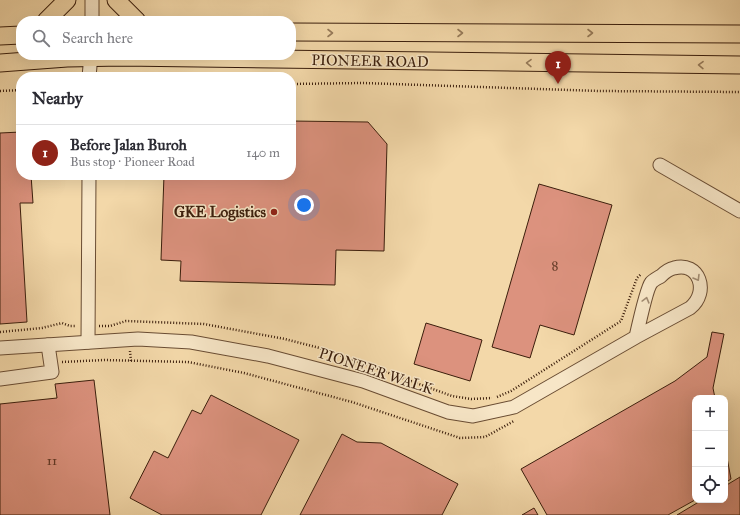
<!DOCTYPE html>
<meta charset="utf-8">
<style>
:root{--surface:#fff;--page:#f2f2f3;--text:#2b2b33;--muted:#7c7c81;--line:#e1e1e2;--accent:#8f2418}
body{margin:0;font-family:"IM FELL Great Primer",serif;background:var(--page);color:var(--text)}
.controls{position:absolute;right:12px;bottom:12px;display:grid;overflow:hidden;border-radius:8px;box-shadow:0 4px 16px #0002}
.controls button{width:36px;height:36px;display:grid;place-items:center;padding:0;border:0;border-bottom:1px solid var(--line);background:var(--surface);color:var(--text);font:20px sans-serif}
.you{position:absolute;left:304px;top:205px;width:14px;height:14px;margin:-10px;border:3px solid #fff;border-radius:50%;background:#1a73e8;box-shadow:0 0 0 6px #1a73e833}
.badge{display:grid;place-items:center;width:26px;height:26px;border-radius:50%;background:var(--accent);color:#fff;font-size:13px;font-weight:700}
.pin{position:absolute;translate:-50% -33px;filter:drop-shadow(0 1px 2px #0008)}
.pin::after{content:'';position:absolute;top:21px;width:14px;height:12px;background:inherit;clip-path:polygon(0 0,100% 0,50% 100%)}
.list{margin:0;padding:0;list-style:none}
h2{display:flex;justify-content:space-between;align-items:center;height:52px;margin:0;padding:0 16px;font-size:17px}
h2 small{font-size:13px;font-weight:400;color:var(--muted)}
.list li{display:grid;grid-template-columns:26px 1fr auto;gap:12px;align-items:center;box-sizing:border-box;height:56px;padding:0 16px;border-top:1px solid var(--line)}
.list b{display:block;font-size:15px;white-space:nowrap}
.list p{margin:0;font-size:13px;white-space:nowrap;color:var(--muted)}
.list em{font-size:13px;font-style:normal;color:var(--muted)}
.icon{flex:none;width:22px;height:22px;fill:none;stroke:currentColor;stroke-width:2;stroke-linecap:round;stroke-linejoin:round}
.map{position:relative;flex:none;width:740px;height:515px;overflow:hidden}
.search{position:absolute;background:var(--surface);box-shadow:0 4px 16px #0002;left:16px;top:16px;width:280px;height:44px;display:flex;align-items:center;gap:10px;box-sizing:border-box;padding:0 14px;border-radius:16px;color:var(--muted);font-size:15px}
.panel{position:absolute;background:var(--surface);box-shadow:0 4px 16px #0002;left:16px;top:72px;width:280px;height:108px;border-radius:16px}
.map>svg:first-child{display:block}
.building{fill:#dc927e;stroke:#3b1e0c}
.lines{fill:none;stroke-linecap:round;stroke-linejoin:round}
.minor-casing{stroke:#694c33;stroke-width:15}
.major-casing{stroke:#3b1e0c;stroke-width:19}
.path{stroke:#3b1e0c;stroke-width:2.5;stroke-dasharray:1 2;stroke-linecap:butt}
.minor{stroke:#f7e6c7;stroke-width:13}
.major{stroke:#f3d8a9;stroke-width:17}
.oneway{stroke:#977b5a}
.oneway2{stroke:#a28c73}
.poi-dot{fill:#8f2418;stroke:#f7e6c7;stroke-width:1.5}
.labels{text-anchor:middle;stroke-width:3;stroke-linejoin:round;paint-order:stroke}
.number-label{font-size:13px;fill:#633b28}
.street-label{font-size:15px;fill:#3b1e0c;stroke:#f7e6c7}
.poi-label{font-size:15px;font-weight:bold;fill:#3b1e0c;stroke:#f7e6c7;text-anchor:end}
</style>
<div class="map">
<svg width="740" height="515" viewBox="0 0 740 515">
<rect width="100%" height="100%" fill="#f3d8a9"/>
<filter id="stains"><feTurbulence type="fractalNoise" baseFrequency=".005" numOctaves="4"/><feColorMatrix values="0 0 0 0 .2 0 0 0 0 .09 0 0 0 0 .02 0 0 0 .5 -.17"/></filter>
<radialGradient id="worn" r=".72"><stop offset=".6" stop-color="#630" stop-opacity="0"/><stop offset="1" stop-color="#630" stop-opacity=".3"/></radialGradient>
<g class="building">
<path d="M291,121L368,122L387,144L384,251L336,250L335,285L180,281L181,261L161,260L164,175H291Z"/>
<path d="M21,132V175H31L33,203H20L27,322L0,324V133Z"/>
<path d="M539,184L612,205L574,335L540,325L530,358L492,347Z"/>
<path d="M426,323L482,340L470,381L414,364Z"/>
<path d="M712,332L724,334L713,388L715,398H695V500L668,515H547L521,469L675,381L707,357Z"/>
<path d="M94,380L110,515H0V404L57,398L55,384Z"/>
<path d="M211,395L299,440L261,515H162L130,498L154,451L168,458L192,410L201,414Z"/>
<path d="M342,434L357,442L381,443L458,484L442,515H300Z"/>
<path d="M725,447L731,479L725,483Z"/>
<path d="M740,477V515H677L702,500H725V486Z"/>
<path d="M534,508L538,515H522Z"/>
</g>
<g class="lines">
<defs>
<g id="minor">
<path d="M92,0V21"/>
<path d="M89,77L91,55"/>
<path d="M660,165L740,211"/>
<path d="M88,342L89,175"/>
<path d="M0,348L138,339L191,342L268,356L363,381L448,412L473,416L514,407L636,337L690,308C710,292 699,261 674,268C669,269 665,272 661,276C658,278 653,280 651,283C647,288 638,328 636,337"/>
<path d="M0,379L52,372L48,345"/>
</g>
<g id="major">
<path d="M116,0L137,21"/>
<path d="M46,21L67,0"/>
<path d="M291,32L740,34"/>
<path d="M0,36L21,35"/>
<path d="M0,63L67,58L122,57L740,65"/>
</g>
</defs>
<use href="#minor" class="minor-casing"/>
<use href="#major" class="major-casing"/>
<g class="path">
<path d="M291,84L363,83L599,91L740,92"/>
<path d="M0,91L21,90"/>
<path d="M99,326H110L126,321L204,324L285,339L320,348L452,396L471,399L492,398"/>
<path d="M0,332L42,328L62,323L70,326H76"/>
<path d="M130,351L131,361"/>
<path d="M62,362L104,360L188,362L244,373L352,402L460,438L485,437L514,421"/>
<path d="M497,397L511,391L621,321L637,278L641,274"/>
</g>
<use href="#minor" class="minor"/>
<use href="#major" class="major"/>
</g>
<defs><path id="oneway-chevron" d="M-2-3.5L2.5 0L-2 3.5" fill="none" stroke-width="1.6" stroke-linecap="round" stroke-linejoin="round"/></defs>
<g class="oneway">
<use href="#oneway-chevron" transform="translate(330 33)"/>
<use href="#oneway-chevron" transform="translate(460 33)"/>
<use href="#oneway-chevron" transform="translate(590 33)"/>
<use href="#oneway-chevron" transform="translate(529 63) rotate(-179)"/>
<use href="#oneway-chevron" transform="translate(701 65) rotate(-179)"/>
</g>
<g class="oneway2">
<use href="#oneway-chevron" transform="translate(697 278) rotate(59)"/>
<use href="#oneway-chevron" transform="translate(646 300) rotate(-75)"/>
</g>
<circle class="poi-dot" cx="274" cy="212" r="4"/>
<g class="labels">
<g class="number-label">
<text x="555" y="270">8</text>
<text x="52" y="465">11</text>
</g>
<g class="street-label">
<text transform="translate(370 61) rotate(1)" y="5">PIONEER ROAD</text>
<text transform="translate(376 371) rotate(18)" y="5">PIONEER WALK</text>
</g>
<g class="poi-label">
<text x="266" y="217">GKE Logistics</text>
</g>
</g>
<rect width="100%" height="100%" filter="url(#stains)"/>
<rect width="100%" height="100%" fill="url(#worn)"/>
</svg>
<div class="controls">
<button>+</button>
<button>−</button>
<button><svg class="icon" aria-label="locate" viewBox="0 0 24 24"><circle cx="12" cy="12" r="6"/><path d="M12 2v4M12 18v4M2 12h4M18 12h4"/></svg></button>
</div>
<div class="you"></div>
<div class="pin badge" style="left:558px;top:84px">1</div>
<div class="search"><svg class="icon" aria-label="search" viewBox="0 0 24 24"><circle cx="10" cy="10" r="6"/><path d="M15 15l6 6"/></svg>Search here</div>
<section class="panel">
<h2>Nearby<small></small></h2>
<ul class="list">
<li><span class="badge">1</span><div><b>Before Jalan Buroh</b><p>Bus stop · Pioneer Road</p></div><em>140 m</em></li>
</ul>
</section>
</div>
